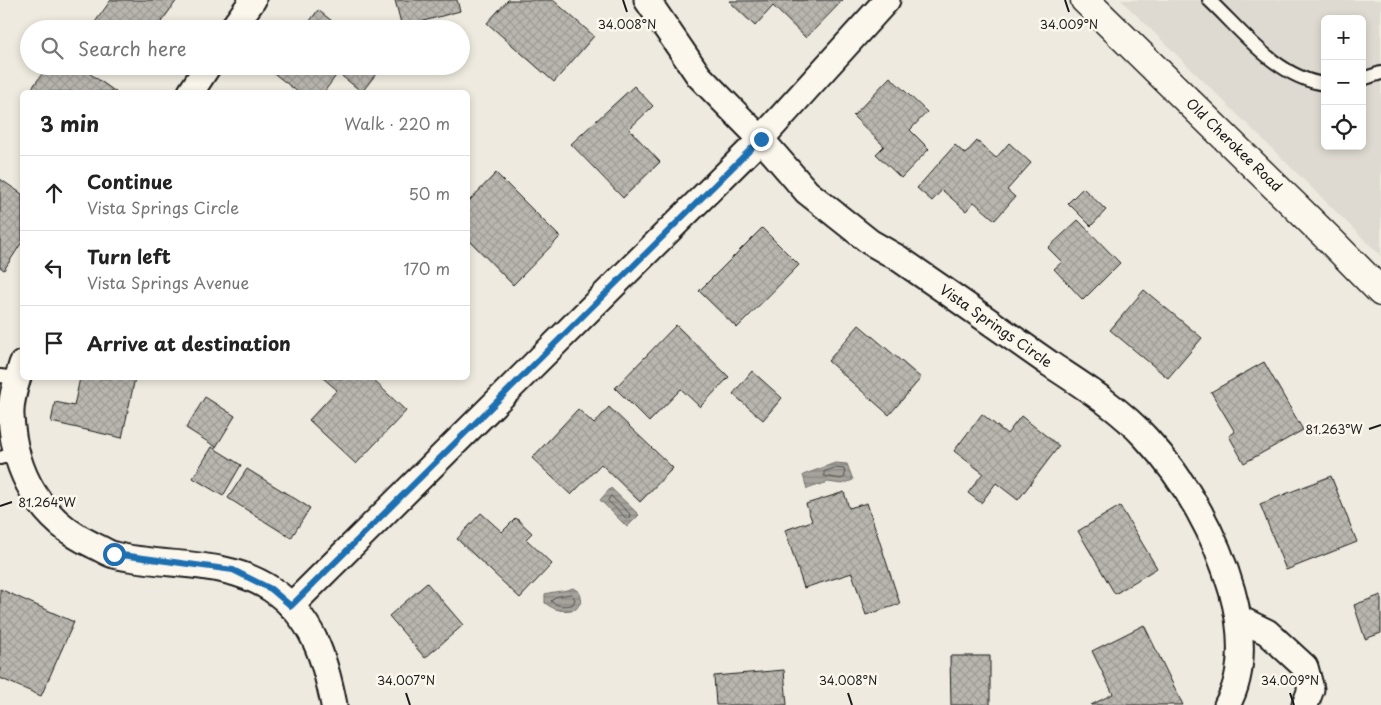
<!DOCTYPE html>
<meta charset="utf-8">
<style>
:root{--surface:#fff;--page:#f6f6f6;--text:#222;--muted:#767676;--line:#e0e0e0}
body{margin:0;font-family:"Playpen Sans",sans-serif;background:var(--page);color:var(--text)}
.controls{position:absolute;right:15px;top:15px;display:grid;overflow:hidden;border-radius:8px;box-shadow:0 2px 8px #0003}
.controls button{width:45px;height:45px;display:grid;place-items:center;padding:0;border:0;border-bottom:1px solid var(--line);background:var(--surface);color:var(--text);font:25px sans-serif}
.stop{position:absolute;width:15px;height:15px;margin:-11px;border:4px solid #1f6fb2;border-radius:50%;background:#fff}
.stop.end{background:#1f6fb2;border-color:#fff;box-shadow:0 1px 5px #0008}
.list{margin:0;padding:0;list-style:none}
h2{display:flex;justify-content:space-between;align-items:center;height:65px;margin:0;padding:0 20px;font-size:21px}
h2 small{font-size:16px;font-weight:400;color:var(--muted)}
.list li{display:grid;grid-template-columns:32px 1fr auto;gap:15px;align-items:center;box-sizing:border-box;height:75px;padding:0 20px;border-top:1px solid var(--line)}
.list b{display:block;font-size:19px;white-space:nowrap}
.list p{margin:0;font-size:16px;white-space:nowrap;color:var(--muted)}
.list em{font-size:16px;font-style:normal;color:var(--muted)}
.icon{flex:none;width:28px;height:28px;fill:none;stroke:currentColor;stroke-width:2;stroke-linecap:round;stroke-linejoin:round}
.map{position:relative;flex:none;width:1381px;height:705px;overflow:hidden}
.search{position:absolute;background:var(--surface);box-shadow:0 2px 8px #0003;left:20px;top:20px;width:450px;height:55px;display:flex;align-items:center;gap:12px;box-sizing:border-box;padding:0 18px;border-radius:28px;color:var(--muted);font-size:19px}
.panel{position:absolute;background:var(--surface);box-shadow:0 2px 8px #0003;left:20px;top:90px;width:450px;height:290px;border-radius:8px}
.map>svg:first-child{display:block}
.built{fill:#dedad1;fill-rule:evenodd}
.water{fill:url(#water-rules);stroke:#6f6d69}
.lines{fill:none;stroke-linecap:round;stroke-linejoin:round}
.shore{stroke:#535250;stroke-width:1}
.building{fill:url(#building-cross-hatch);stroke:#1c1c1c}
.lane-casing{stroke:#1c1c1c;stroke-width:16}
.street-casing{stroke:#1c1c1c;stroke-width:29}
.secondary-casing{stroke:#1c1c1c;stroke-width:31}
.lane{stroke:#fbf7ec;stroke-width:12}
.street{stroke:#fbf7ec;stroke-width:25}
.secondary{stroke:#fbf7ec;stroke-width:28}
.route{stroke:#1f6fb2;stroke-width:6}
.ticks{fill:none;stroke:#1c1c1c;stroke-width:2}
.labels{text-anchor:middle;stroke-width:5;stroke-linejoin:round;paint-order:stroke}
.street-label{font-size:14px;fill:#1c1c1c;stroke:#fbf7ec}
.ticks-label{font-size:12px;text-anchor:middle;fill:#1c1c1c;stroke:#fbf7ec;stroke-width:5;stroke-linejoin:round;paint-order:stroke}
</style>
<div class="map">
<svg width="1381" height="705" viewBox="0 0 1381 705">
<defs>
<pattern id="water-rules" width="6" height="5" patternUnits="userSpaceOnUse" patternTransform="scale(1.25)"><rect width="6" height="5" fill="#a6a39d"/><path d="M0 2.5h6" fill="none" stroke="#86847f"/></pattern>
<pattern id="building-cross-hatch" width="8" height="8" patternUnits="userSpaceOnUse" patternTransform="scale(1.25)"><rect width="8" height="8" fill="#b9b6af"/><path d="M0 0l8 8M0 8l8-8" fill="none" stroke="#9e9c96"/></pattern>
</defs>
<rect width="100%" height="100%" fill="#eeeadf"/>
<filter id="ink" filterUnits="userSpaceOnUse"><feTurbulence type="fractalNoise" baseFrequency=".02" numOctaves="2"/><feDisplacementMap in="SourceGraphic" scale="10" xChannelSelector="R" yChannelSelector="G"/><feConvolveMatrix kernelMatrix="1 2 1 2 8 2 1 2 1" color-interpolation-filters="sRGB"/></filter>
<g filter="url(#ink)">
<path class="built" d="M1121,0H1381V256ZM1325,19H1362V146H1325Z"/>
<g class="water">
<path d="M835,463L847,464L853,480L842,484L828,482L807,489L803,475Z"/>
<path d="M611,488L639,515L627,527L600,500Z"/>
<path d="M573,588L579,592L581,602L576,609C563,612 556,611 545,603V594C555,591 563,592 573,588Z"/>
</g>
<g class="lines">
<g class="shore">
<path d="M835,468L844,469L845,477L841,479L824,476V472Z"/>
<path d="M611,496L630,514L629,518H626L608,501Z"/>
<path d="M572,594L575,600L572,605C564,606 557,607 551,601L555,597Z"/>
</g>
</g>
<g class="building">
<path d="M111,0H177L156,29H90Z"/>
<path d="M395,0H457L460,11L402,27Z"/>
<path d="M508,0H553L594,36L554,82L487,23Z"/>
<path d="M843,0L806,38L773,6L755,26L729,1Z"/>
<path d="M318,10L342,29H304Z"/>
<path d="M48,66H79L116,92H29Z"/>
<path d="M275,66H382L362,92L338,73L324,92H298L271,71Z"/>
<path d="M890,77L927,112L910,130L929,149L901,178L876,154L884,146L853,116Z"/>
<path d="M634,86L653,106L629,129L660,162L623,198L571,144Z"/>
<path d="M977,141L996,158L1009,143L1031,163L1007,190L1015,197L995,220L974,202L966,211L942,190L932,201L917,188L955,145L965,154Z"/>
<path d="M496,173L560,237L513,285L468,239V202Z"/>
<path d="M0,179L22,194V242L4,270L0,267Z"/>
<path d="M1083,188L1106,210L1091,226L1068,203Z"/>
<path d="M1078,220L1120,263L1083,300L1054,269L1062,262L1048,248Z"/>
<path d="M762,228L799,265L737,328L699,291Z"/>
<path d="M1144,290L1202,338L1168,378L1110,330Z"/>
<path d="M676,325L729,377L700,407L681,389L649,422L615,388Z"/>
<path d="M859,325L921,378L889,415L828,361Z"/>
<path d="M1264,362L1303,430L1244,463L1229,436L1235,432L1211,392Z"/>
<path d="M752,371L782,398L763,420L733,394Z"/>
<path d="M80,378H135L122,438L51,422L55,402L74,406Z"/>
<path d="M323,378H371L406,411L356,464L309,420L337,390Z"/>
<path d="M205,397L235,416L216,447L186,428Z"/>
<path d="M609,407L673,468L640,502L601,464L571,495L532,458L578,409L594,424Z"/>
<path d="M982,414L1007,434L1021,416L1059,446L1018,500L996,483L981,503L968,493L983,473L954,451Z"/>
<path d="M212,447L241,465L223,496L193,478Z"/>
<path d="M247,469L310,508L291,538L228,498Z"/>
<path d="M1331,476L1357,542L1286,570L1260,504Z"/>
<path d="M844,492L849,508L867,503L900,604L866,615L852,573L804,588L785,530L812,521L806,504Z"/>
<path d="M1120,506L1157,568L1115,594L1078,531Z"/>
<path d="M481,513L502,532L516,518L532,533L526,539L552,564L520,598L457,539Z"/>
<path d="M427,583L463,625L425,658L389,616Z"/>
<path d="M0,589L74,622L41,696L0,678Z"/>
<path d="M1381,595V633L1365,639L1354,605Z"/>
<path d="M1144,625L1183,705H1091L1113,694L1092,651Z"/>
<path d="M950,656H990V705H951Z"/>
<path d="M784,670L787,705H716L714,676Z"/>
</g>
<g class="lines">
<defs>
<g id="lane">
<path d="M1209,0C1242,31 1277,78 1325,84"/>
<path d="M1362,79L1381,73"/>
<path d="M0,376L18,378"/>
<path d="M0,458L17,453"/>
</g>
<g id="street">
<path d="M647,0L699,76L761,139L807,192L870,242L898,258C949,293 1000,329 1050,364C1083,386 1119,408 1146,438C1186,481 1216,535 1232,591C1242,626 1246,672 1227,705"/>
<path d="M232,29L253,0"/>
<path d="M191,92L208,66"/>
<path d="M22,364C17,381 10,399 11,416C14,473 41,521 93,545C100,548 107,553 114,555C166,568 224,558 271,589C313,617 325,659 334,705"/>
<path d="M291,606L761,139L887,0"/>
<path d="M1240,619L1267,632L1305,667L1311,689L1305,705"/>
</g>
<path id="secondary" d="M1085,0L1331,241L1381,292"/>
</defs>
<use href="#lane" class="lane-casing"/>
<use href="#street" class="street-casing"/>
<use href="#secondary" class="secondary-casing"/>
<use href="#lane" class="lane"/>
<use href="#street" class="street"/>
<use href="#secondary" class="secondary"/>
</g>
</g>
<g class="lines" filter="url(#ink)">
<path class="route" d="M114,554L233,570L271,589L291,606L761,139"/>
</g>
<path class="ticks" d="M623,0L627,12M1065,0L1069,12M1369,429L1381,425M0,506L12,502M406,693L410,705M848,693L852,705M1290,693L1294,705"/>
<g class="labels">
<g class="street-label">
<text transform="translate(1234 145) rotate(44)" y="5">Old Cherokee Road</text>
<text transform="translate(996 326) rotate(35)" y="5">Vista Springs Circle</text>
</g>
</g>
<g class="ticks-label">
<text x="627" y="29">34.008°N</text>
<text x="1069" y="29">34.009°N</text>
<text x="1334" y="434">81.263°W</text>
<text x="47" y="507">81.264°W</text>
<text x="406" y="685">34.007°N</text>
<text x="848" y="685">34.008°N</text>
<text x="1290" y="685">34.009°N</text>
</g>
</svg>
<div class="controls">
<button>+</button>
<button>−</button>
<button><svg class="icon" aria-label="locate" viewBox="0 0 24 24"><circle cx="12" cy="12" r="6"/><path d="M12 2v4M12 18v4M2 12h4M18 12h4"/></svg></button>
</div>
<div class="stop" style="left:114px;top:554px"></div>
<div class="stop end" style="left:761px;top:139px"></div>
<div class="search"><svg class="icon" aria-label="search" viewBox="0 0 24 24"><circle cx="10" cy="10" r="6"/><path d="M15 15l6 6"/></svg>Search here</div>
<section class="panel">
<h2>3 min<small>Walk · 220 m</small></h2>
<ul class="list">
<li><svg class="icon" aria-label="ahead" viewBox="0 0 24 24"><path d="M12 20V5M6 11l6-6 6 6"/></svg><div><b>Continue</b><p>Vista Springs Circle</p></div><em>50 m</em></li>
<li><svg class="icon" aria-label="left" viewBox="0 0 24 24"><path d="M17 20v-9H6M10 6l-5 5 5 5"/></svg><div><b>Turn left</b><p>Vista Springs Avenue</p></div><em>170 m</em></li>
<li><svg class="icon" aria-label="arrive" viewBox="0 0 24 24"><path d="M6 21V4h12l-3 4 3 4H6"/></svg><div><b>Arrive at destination</b></div></li>
</ul>
</section>
</div>
